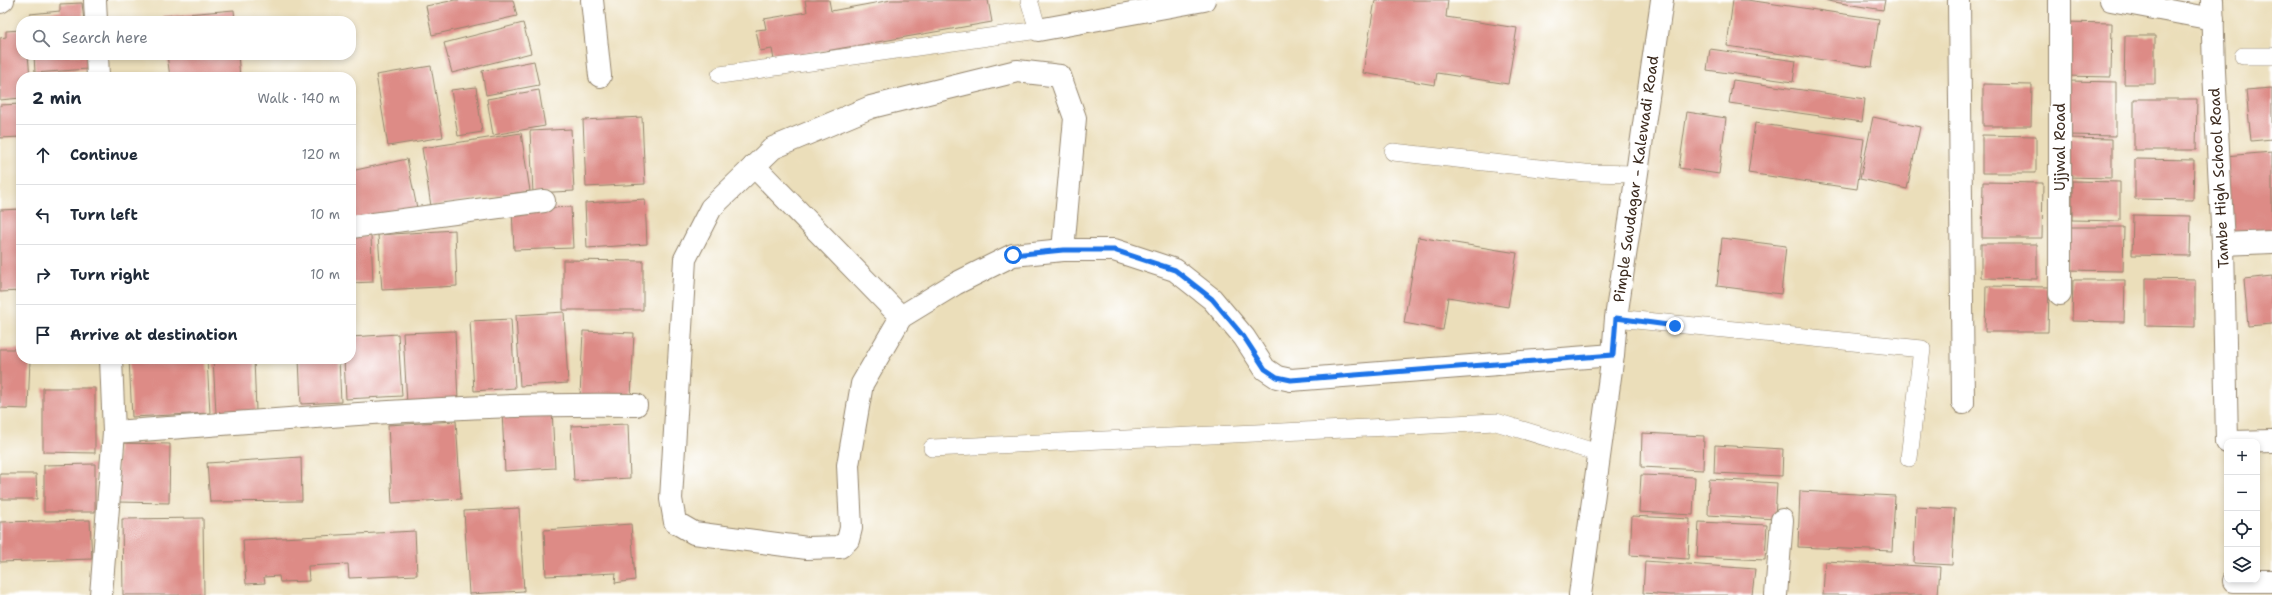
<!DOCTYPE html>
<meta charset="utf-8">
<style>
:root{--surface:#fff;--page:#f6f6f7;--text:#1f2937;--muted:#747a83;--line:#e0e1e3}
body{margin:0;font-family:"Shantell Sans",sans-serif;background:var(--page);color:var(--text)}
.controls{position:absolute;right:12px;bottom:12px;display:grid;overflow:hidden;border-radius:8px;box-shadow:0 2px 6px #0003}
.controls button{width:36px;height:36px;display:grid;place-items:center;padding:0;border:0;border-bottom:1px solid var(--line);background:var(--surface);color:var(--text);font:20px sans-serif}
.stop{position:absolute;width:12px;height:12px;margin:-9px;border:3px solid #1a73e8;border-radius:50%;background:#fff}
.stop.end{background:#1a73e8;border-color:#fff;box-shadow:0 1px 4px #0008}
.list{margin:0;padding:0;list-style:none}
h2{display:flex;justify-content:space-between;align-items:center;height:52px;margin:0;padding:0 16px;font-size:17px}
h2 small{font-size:13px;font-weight:400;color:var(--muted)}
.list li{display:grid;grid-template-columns:26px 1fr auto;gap:12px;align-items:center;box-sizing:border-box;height:60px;padding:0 16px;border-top:1px solid var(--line)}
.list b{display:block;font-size:15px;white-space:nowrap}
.list em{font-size:13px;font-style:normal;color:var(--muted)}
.icon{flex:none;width:22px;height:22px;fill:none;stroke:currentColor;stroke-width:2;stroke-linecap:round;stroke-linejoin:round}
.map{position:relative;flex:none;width:2272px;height:595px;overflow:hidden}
.search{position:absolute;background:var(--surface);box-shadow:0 2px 6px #0003;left:16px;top:16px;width:340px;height:44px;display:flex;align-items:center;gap:10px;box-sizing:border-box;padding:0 14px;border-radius:16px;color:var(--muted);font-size:15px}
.panel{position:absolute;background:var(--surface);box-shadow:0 2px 6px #0003;left:16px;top:72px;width:340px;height:292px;border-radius:16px}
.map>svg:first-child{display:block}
.building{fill:#dd8b86}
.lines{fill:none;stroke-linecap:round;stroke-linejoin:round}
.lane-casing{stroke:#93846c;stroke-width:18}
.street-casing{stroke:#93846c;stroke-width:24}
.secondary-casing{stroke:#93846c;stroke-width:24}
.lane{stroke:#fff;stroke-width:17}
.street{stroke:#fff;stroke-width:22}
.secondary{stroke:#fff;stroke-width:22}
.route{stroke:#1a73e8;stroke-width:5}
.labels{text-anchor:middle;stroke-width:3;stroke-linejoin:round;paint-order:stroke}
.street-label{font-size:15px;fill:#3b2a1e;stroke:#fff}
</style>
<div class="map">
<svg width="2272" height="595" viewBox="0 0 2272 595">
<rect width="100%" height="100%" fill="#fff"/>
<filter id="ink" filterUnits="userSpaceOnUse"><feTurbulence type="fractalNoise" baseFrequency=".025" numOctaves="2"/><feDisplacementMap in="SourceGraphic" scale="8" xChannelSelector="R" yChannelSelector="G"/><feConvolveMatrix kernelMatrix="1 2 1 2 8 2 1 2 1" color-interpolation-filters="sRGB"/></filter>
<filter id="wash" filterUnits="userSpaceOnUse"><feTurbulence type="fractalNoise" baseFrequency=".012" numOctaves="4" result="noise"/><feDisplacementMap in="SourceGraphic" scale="16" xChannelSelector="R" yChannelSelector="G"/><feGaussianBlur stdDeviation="0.9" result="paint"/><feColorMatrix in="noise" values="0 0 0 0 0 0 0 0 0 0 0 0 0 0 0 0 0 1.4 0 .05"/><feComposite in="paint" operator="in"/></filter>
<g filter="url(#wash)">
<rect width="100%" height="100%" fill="#ebdeba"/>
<g id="blocks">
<g class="building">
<path d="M455,0H513L517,16L432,35L426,6Z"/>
<path d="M805,0H829L831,11L891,0H988L992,22L774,60L772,49L760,51L756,30L766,29L764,19L807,12Z"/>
<path d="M1375,0H1448L1446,17L1517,28L1508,84L1437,73L1435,85L1363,73Z"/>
<path d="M1733,0H1747L1879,19L1872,67L1727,46Z"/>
<path d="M1822,0H1885L1883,10Z"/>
<path d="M82,3L84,21H30V14L60,11V4Z"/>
<path d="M234,10L235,21H164L163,16Z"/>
<path d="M2064,22L2112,23L2111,77L2064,76Z"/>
<path d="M523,23L531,53L452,73L444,43Z"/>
<path d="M21,30V55H28L30,77H21V98L0,100V38L6,37V31Z"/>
<path d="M2125,36H2155V84H2124Z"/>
<path d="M1710,49L1796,61L1793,82L1707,70Z"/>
<path d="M34,55H87L88,69L35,73Z"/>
<path d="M167,55H238L240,77H170Z"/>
<path d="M534,61L539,85L486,95L482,71Z"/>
<path d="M431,66L443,137L388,146L376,75Z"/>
<path d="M1733,80L1865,99L1862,122L1729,103Z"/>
<path d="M2069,81L2116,82V136L2069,135Z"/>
<path d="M1983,84L2032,85L2031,126H1983Z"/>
<path d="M476,87L482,132L458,136L451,90Z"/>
<path d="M2272,88V139L2251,141L2246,90Z"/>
<path d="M539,90L545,126L493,135L487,99Z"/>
<path d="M2134,99H2197L2196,150H2134Z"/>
<path d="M21,104V137L0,138V105Z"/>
<path d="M1687,112L1726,118L1719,174L1679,168Z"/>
<path d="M642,117L645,184L586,187L583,120Z"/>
<path d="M1873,117L1920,127L1907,189L1860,179Z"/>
<path d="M1755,123L1864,139L1857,189L1748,173Z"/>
<path d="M571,129L574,191L533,193L530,131Z"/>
<path d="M521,133L530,191L431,206L422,148Z"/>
<path d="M1982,135L2036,136V173H1982Z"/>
<path d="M2066,138L2112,139V178L2065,177Z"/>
<path d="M2272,152V232L2231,235L2225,156Z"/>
<path d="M407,159L417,208L353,220L351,209V171Z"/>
<path d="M2135,159L2194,160L2193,200L2135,199Z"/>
<path d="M2072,181L2120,182V221L2072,220Z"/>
<path d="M1983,182L2043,183L2042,238H1982Z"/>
<path d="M645,199L647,244L587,248L585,203Z"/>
<path d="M571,207L573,248L514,250L512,210Z"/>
<path d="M21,209V291L0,292V210Z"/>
<path d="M2133,215L2191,216L2190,256L2132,255Z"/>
<path d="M2068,227H2124L2123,271L2067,270Z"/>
<path d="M455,230L457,286L382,290L378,235Z"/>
<path d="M371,236L373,282L351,283V237Z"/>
<path d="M1418,237L1517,253L1508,307L1448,297L1443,330L1404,323Z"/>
<path d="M1722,238L1786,246L1781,294L1717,286Z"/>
<path d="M1981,244H2037V279L1981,278Z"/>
<path d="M563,260L643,261V310H563Z"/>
<path d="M2272,276V324L2248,326L2244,279Z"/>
<path d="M2146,278L2195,279V327L2146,326Z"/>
<path d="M2073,280H2125L2124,322L2072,321Z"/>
<path d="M1986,286L2049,287L2048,332H1985Z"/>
<path d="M564,312L568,383L520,386L516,315Z"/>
<path d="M511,319L515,388L474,391L470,321Z"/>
<path d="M455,331L458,401L407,404L403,333Z"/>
<path d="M583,331L634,333L631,398L580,396Z"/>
<path d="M398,334L402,396L346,399L344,359H351V337Z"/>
<path d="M0,349H21V359H30L28,409L0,408Z"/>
<path d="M129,359H207L210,413L132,417Z"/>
<path d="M213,359H254L256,411L216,413Z"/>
<path d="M299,359H339L341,402L301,404Z"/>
<path d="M43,388H95V453L43,452Z"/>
<path d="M552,409L555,468L505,471L502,412Z"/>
<path d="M456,421L461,499L392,503L388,425Z"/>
<path d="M628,424L630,478L574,481L571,426Z"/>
<path d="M1642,433L1704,436L1703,470L1641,467Z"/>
<path d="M118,443L170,444L169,503L117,502Z"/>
<path d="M1715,445L1783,449L1782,476L1714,473Z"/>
<path d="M301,457L302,501L210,502L207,463Z"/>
<path d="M95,464V512H44V465Z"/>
<path d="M0,474H36L37,499H0Z"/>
<path d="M1641,475L1695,477L1693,515L1639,512Z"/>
<path d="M1709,479L1777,483L1775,519L1708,515Z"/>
<path d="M1800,491L1895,496L1892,551L1798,547Z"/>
<path d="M1916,507L1955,509L1952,565L1914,563Z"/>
<path d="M519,508L524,591L469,594L464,511Z"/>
<path d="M1632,516L1690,519L1688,559L1630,555Z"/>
<path d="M203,518L204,595H123L122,519Z"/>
<path d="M90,520L92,559L0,562V522Z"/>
<path d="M1699,522L1767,525L1765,560L1697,557Z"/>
<path d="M631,524L635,580L615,583L616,573L546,576L544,530Z"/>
<path d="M415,531L417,575L349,578L348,564L308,566L309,581L280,582L279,576L264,577L265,583L246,584L243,540Z"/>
<path d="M1645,561L1755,569L1752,595H1670L1643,593Z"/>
<path d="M1825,561L1940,567L1938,595H1823Z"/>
</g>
</g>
</g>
<g filter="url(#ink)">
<use href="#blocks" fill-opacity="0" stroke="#93846c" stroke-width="1"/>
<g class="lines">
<defs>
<g id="lane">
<path d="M2243,56H2272"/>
<path d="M720,75L1038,30L1029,0"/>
<path d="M1393,152L1585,173L1638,174"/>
<path d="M1616,318L1922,349L1909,458"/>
<path d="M932,448L1496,422L1598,453"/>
</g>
<g id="street">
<path d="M95,0L96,21"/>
<path d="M592,0L600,76"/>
<path d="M1959,0L1963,403"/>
<path d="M2060,0V294"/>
<path d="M2111,0L2213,19"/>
<path d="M2212,0L2214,71L2223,244L2227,442"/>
<path d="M0,2L3,0"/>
<path d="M1038,30L1204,0"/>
<path d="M97,55L98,77"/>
<path d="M754,166L901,317"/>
<path d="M351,227L544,201"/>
<path d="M2223,244L2272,242"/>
<path d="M1063,250L1075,118L1060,76L1017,71L871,107L773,148L711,208L685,259L671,499L675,522L694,533L807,548L840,547L848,540L851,528L848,465L862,384L901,317L955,284L1013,255L1063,250H1114L1175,270L1212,299L1244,337L1265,369L1277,377L1291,380L1613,355"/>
<path d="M114,432C287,420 462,402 636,405"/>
<path d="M2232,442L2272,441"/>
<path d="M2234,581H2272"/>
<path d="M101,595L114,432L111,359"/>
<path d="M1776,595L1782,520"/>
</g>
<path id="secondary" d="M1580,595L1613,355L1616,318L1662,0"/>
</defs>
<use href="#lane" class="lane-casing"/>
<use href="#street" class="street-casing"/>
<use href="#secondary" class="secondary-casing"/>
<use href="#lane" class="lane"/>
<use href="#street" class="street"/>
<use href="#secondary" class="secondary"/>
</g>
</g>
<g class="lines" filter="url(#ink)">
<path class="route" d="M1013,255L1063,250H1114L1175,270L1212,299L1244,337L1265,369L1277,377L1291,380L1613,355L1616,318L1675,326"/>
</g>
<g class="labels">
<g class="street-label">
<text transform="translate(2060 147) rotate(-90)" y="5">Ujjwal Road</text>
<text transform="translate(2219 178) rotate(-93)" y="5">Tambe High School Road</text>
<text transform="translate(1636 179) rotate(-82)" y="5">Pimple Saudagar - Kalewadi Road</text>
</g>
</g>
</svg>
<div class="controls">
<button>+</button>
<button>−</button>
<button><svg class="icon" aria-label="locate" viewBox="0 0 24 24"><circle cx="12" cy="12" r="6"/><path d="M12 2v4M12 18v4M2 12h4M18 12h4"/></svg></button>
<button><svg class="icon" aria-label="layers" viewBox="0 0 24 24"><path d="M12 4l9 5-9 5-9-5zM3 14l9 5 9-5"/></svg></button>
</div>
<div class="stop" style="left:1013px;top:255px"></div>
<div class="stop end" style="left:1675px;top:326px"></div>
<div class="search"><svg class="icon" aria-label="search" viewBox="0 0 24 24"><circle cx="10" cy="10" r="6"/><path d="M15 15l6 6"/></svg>Search here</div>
<section class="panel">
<h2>2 min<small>Walk · 140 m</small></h2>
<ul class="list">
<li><svg class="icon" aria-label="ahead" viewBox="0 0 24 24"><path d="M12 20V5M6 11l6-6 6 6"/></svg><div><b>Continue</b></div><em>120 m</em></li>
<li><svg class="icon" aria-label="left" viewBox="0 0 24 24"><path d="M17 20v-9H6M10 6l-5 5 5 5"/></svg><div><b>Turn left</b></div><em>10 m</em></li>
<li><svg class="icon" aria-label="right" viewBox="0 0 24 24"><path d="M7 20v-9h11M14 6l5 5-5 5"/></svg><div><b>Turn right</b></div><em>10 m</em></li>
<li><svg class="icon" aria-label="arrive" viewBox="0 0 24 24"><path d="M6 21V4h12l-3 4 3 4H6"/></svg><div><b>Arrive at destination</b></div></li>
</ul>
</section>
</div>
